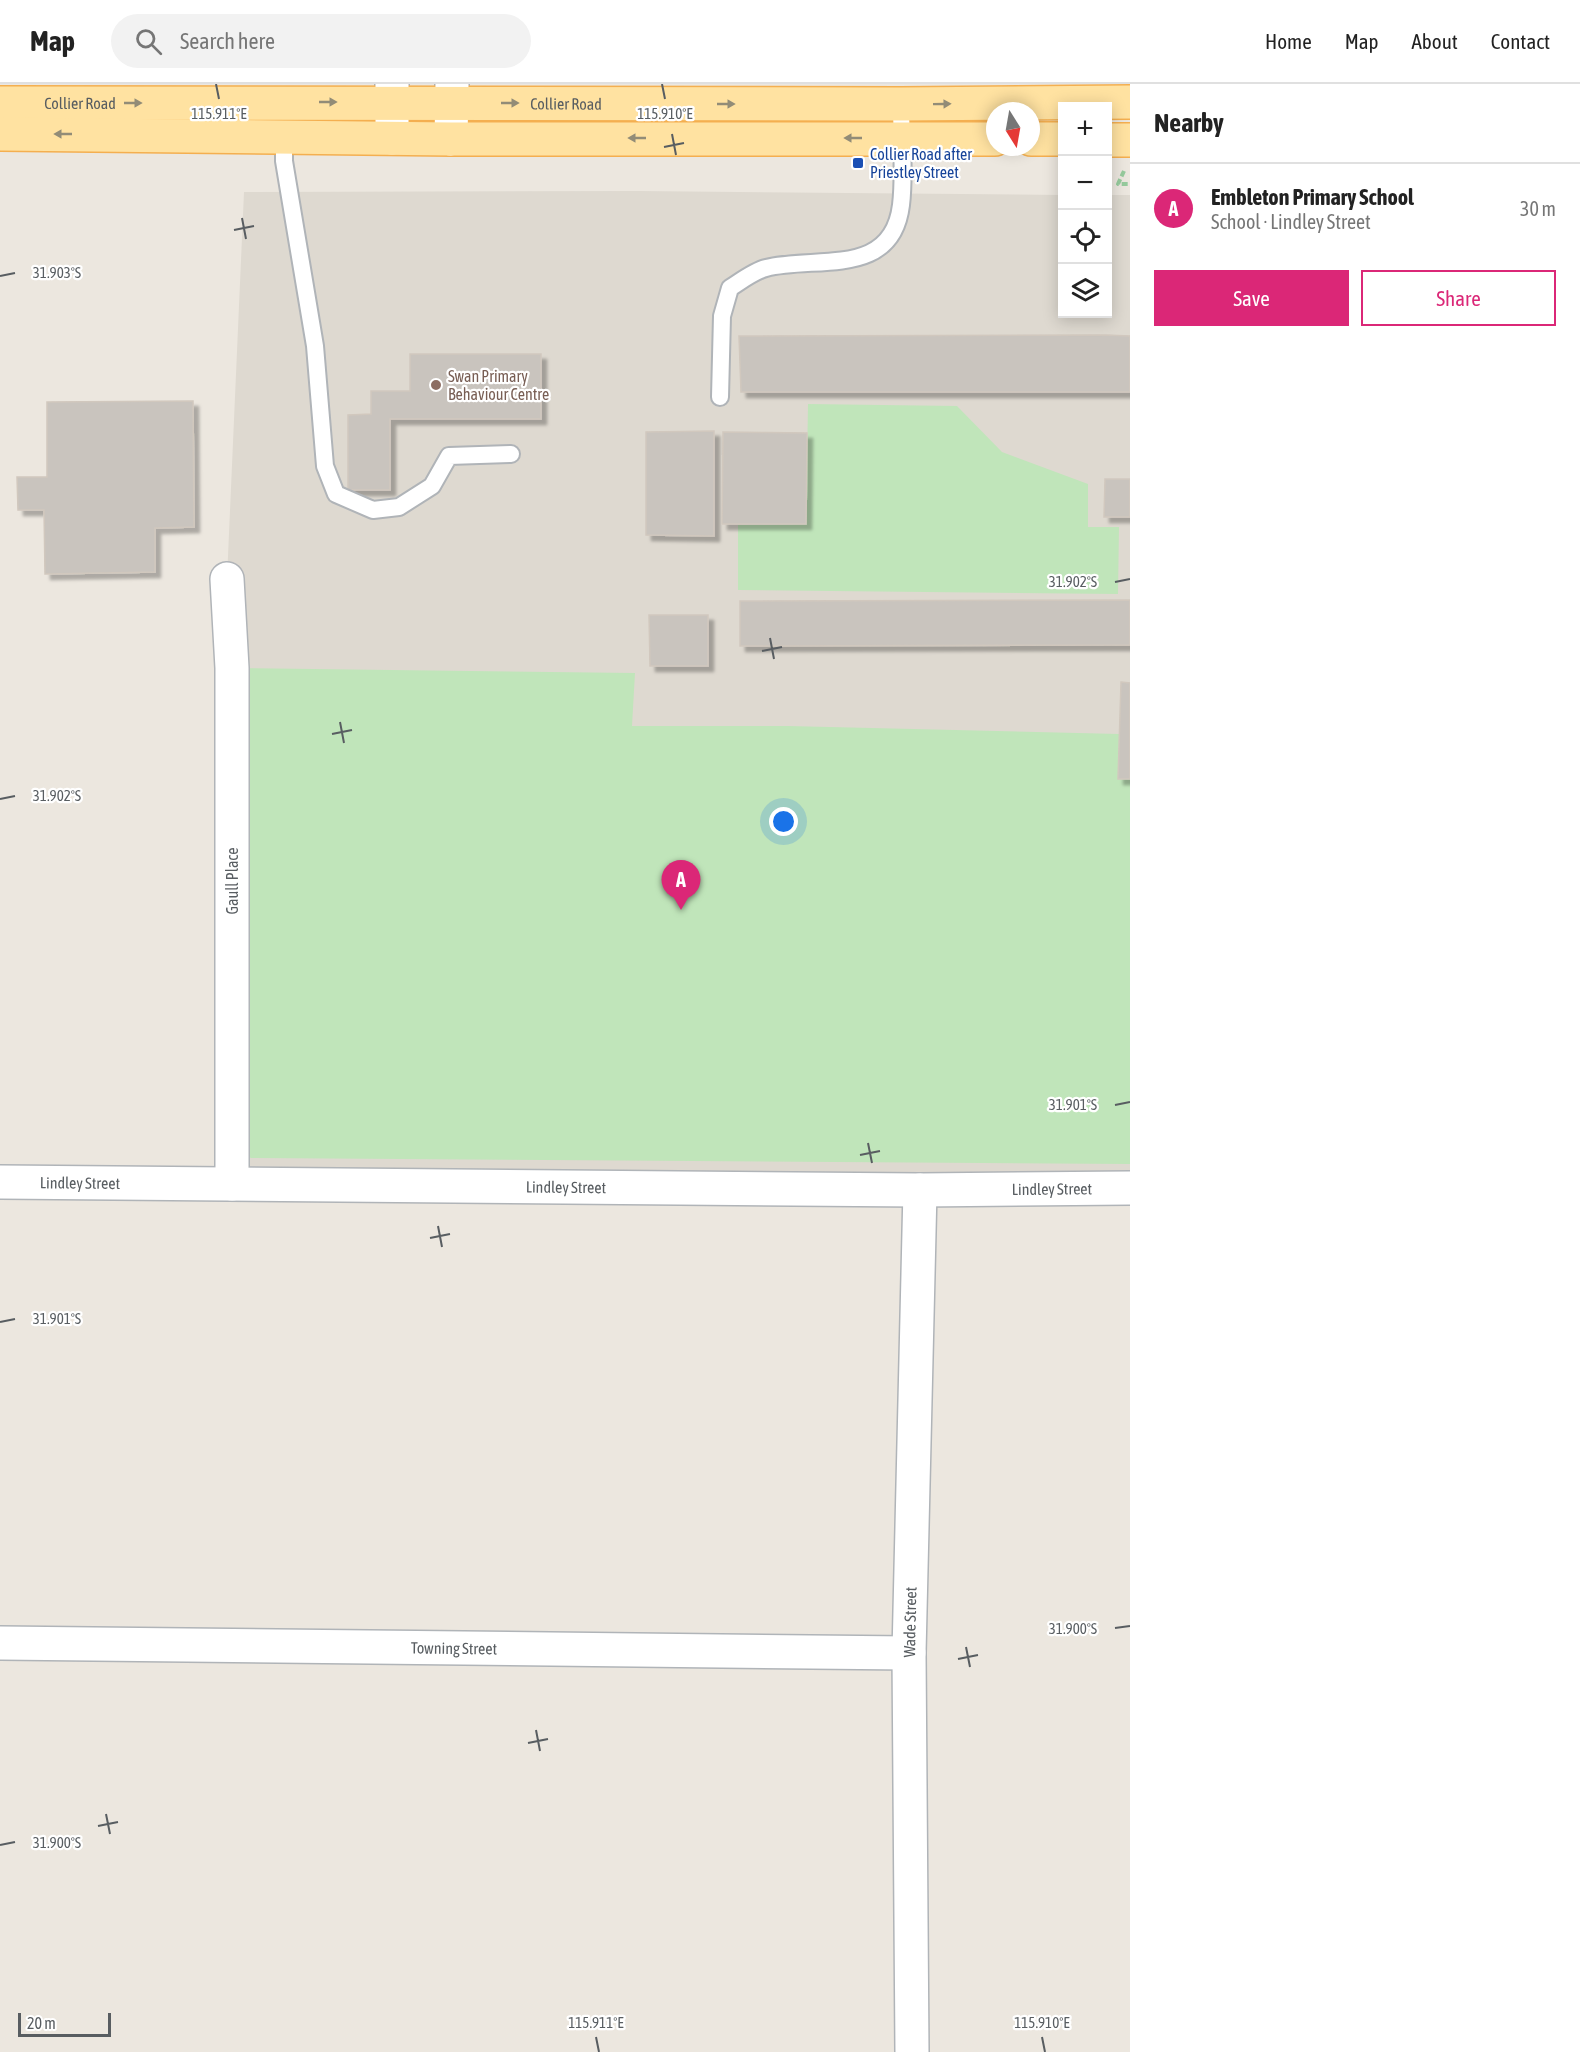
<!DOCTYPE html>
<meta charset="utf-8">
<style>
:root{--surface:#fff;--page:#f2f2f2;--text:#222;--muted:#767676;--line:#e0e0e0;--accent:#db2777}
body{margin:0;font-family:"Asap Condensed",sans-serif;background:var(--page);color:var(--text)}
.controls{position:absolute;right:18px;top:18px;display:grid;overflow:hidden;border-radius:0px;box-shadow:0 3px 15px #0003}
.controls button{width:54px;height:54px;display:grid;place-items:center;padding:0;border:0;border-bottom:2px solid var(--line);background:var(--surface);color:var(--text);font:30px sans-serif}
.compass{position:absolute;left:986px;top:18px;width:54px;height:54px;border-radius:50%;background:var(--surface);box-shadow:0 3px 15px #0003;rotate:169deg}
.scale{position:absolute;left:18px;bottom:15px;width:93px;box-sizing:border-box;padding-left:6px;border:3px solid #585d61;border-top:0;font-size:16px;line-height:21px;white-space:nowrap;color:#585d61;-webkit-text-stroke:4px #fff;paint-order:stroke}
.you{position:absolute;left:784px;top:738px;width:21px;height:21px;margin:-15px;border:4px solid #fff;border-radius:50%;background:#1a73e8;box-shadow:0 0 0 9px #1a73e833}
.badge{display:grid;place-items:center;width:39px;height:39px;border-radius:50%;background:var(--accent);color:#fff;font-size:20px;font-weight:700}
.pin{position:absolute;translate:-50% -50px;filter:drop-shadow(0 2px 3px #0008)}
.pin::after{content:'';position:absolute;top:32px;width:21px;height:18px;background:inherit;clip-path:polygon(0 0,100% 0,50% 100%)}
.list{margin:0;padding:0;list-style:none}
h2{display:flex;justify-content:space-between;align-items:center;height:78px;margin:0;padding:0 24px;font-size:26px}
h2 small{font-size:20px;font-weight:400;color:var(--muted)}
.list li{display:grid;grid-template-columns:39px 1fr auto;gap:18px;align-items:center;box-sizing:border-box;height:90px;padding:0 24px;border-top:2px solid var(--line)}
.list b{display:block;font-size:22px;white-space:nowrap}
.list p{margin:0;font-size:20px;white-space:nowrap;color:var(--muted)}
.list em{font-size:20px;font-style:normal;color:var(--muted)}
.actions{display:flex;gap:12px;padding:18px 24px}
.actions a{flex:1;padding:14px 0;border:2px solid var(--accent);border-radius:0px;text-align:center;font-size:21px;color:var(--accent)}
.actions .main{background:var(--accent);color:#fff}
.icon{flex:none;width:33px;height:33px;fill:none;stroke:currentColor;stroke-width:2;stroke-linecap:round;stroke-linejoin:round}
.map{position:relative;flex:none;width:1130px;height:1968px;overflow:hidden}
header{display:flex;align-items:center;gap:36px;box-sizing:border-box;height:84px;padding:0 30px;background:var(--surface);border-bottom:2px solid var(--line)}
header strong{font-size:28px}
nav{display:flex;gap:33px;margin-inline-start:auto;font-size:21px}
.search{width:420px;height:54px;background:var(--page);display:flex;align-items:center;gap:15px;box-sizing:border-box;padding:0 21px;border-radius:33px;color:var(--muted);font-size:22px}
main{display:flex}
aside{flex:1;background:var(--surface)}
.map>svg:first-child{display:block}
.education{fill:#ded9d0}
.green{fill:#c0e5ba}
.building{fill:#c9c4be;stroke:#d1c8be;stroke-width:1.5;filter:url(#shadow)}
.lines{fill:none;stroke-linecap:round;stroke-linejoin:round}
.service-casing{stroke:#b0b4b8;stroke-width:20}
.minor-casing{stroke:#b0b4b8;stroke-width:36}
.primary-casing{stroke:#f4af50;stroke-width:36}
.path{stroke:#96cb9d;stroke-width:4;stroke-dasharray:6 3;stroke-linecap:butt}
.service{stroke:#fff;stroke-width:16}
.minor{stroke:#fff;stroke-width:33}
.primary{stroke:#ffe2a1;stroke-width:33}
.oneway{fill:#928c77}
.ticks{fill:none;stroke:#585d61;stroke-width:2}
.transit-dot{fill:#1a4fb4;stroke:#fff;stroke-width:2}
.education-dot{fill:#8d6e63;stroke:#fff;stroke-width:2}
.labels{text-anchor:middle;stroke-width:4.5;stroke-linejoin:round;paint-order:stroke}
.street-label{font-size:16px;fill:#585d61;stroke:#fff}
.transit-label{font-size:16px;fill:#164399;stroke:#fff;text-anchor:start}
.education-label{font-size:16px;fill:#785e54;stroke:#fff;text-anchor:start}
.ticks-label{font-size:15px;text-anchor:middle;fill:#585d61;stroke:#fff;stroke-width:4.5;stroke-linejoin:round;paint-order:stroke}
</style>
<header>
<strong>Map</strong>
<div class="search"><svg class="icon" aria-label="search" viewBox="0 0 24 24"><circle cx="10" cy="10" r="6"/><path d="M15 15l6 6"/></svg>Search here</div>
<nav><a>Home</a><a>Map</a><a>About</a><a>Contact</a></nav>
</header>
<main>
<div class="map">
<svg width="1130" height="1968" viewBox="0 0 1130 1968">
<defs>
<filter id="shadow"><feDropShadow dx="5.5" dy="5.5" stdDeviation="1.5" flood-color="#0004"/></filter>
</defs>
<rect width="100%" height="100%" fill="#ece7df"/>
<path class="education" d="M638,107L1062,111V230H1108V111H1130V1103L232,1100L227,495L244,108Z"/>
<g class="green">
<path d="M808,320L957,322L1002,368L1088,400V443H1119L1118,510L738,506V441L806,440Z"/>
<path d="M232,584L635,589L632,642H788L1119,650L1118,694L1130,695V1080L251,1074L232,1063Z"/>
</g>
<g class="building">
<path d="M1106,251L1130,252V308H741L739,252Z"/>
<path d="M410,270H541V335H390V406H348V331L371,330V307H410Z"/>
<path d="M193,317L194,443L155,444V488L45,490L44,426H18L17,393H47V318Z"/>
<path d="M714,347V452L646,451V348Z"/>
<path d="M723,348L807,349L806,440H722Z"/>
<path d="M1105,395H1130V433H1104Z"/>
<path d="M1130,516V561L740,562V517Z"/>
<path d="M649,531H708V582H650Z"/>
<path d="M1121,598L1130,599V695H1118Z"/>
</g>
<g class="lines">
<defs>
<g id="service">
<path d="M284,53V77L315,262L325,382L336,410L373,426L399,423L432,402L449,372L511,370"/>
<path d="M720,313L722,232L730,204C741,197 754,187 766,184C816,171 892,195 901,121C905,89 901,53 901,20"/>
</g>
<g id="minor">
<path d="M392,54V0"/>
<path d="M451,55L452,0"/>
<path d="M227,495L232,584V1100"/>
<path id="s1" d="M0,1098L920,1106L1130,1104"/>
<path id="s2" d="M0,1559L909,1569"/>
<path id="s3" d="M912,1968L909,1569L920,1106"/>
</g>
<g id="primary">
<path id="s4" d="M0,19L901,20L1130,18"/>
<path d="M0,50L451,55H995"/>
<path d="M1031,55H1062"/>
<path d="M1108,56H1130"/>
</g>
</defs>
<use href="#service" class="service-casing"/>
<use href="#minor" class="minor-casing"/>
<use href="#primary" class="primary-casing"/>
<path class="path" d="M1124,87L1118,100H1130"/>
<use href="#service" class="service"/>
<use href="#minor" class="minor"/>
<use href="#primary" class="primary"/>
</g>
<defs><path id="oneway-solid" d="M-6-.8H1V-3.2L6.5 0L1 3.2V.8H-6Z" transform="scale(1.5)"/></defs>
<g class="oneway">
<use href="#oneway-solid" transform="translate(328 18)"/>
<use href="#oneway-solid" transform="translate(133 19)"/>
<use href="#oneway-solid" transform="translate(510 19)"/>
<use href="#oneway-solid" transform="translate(726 20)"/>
<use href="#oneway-solid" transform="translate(942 20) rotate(-1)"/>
<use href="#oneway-solid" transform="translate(63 50) rotate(-180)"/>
<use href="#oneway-solid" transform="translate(637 54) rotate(180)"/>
<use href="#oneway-solid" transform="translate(853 54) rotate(180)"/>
</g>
<path class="ticks" d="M216,0L219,15M662,0L665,15M672,50L676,71M664,63L684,59M242,134L246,155M234,146L254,142M0,192L15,189M1115,498L1130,495M770,554L774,575M762,567L782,563M340,638L344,659M332,650L352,646M0,715L15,712M1115,1021L1130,1018M868,1059L872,1079M860,1071L880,1067M438,1142L442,1163M430,1154L450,1150M0,1238L15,1235M1115,1544L1130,1542M966,1563L970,1583M958,1575L978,1571M536,1646L540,1667M528,1659L548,1655M106,1730L110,1750M98,1742L118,1738M0,1761L15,1758M596,1953L599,1968M1042,1953L1045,1968"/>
<rect class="transit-dot" x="852" y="73" width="12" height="12" rx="3"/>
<circle class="education-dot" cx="436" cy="301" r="6"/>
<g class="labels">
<g class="street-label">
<text dy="6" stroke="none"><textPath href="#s4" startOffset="80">Collier Road</textPath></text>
<text dy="6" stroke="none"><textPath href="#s4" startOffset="566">Collier Road</textPath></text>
<text transform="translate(232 797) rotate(-90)" y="6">Gaull Place</text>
<text dy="6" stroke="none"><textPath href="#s1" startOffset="80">Lindley Street</textPath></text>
<text dy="6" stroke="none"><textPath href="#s1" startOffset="566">Lindley Street</textPath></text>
<text dy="6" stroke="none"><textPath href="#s1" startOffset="1052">Lindley Street</textPath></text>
<text dy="6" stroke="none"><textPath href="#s3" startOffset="430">Wade Street</textPath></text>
<text dy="6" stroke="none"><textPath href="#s2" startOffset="454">Towning Street</textPath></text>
</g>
<g class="transit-label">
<text x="870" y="76">Collier Road after<tspan x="870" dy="18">Priestley Street</tspan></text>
</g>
<g class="education-label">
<text x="448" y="298">Swan Primary<tspan x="448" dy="18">Behaviour Centre</tspan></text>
</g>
</g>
<g class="ticks-label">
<text x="219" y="35">115.911°E</text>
<text x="665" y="35">115.910°E</text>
<text x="57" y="194">31.903°S</text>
<text x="1073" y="503">31.902°S</text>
<text x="57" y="717">31.902°S</text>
<text x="1073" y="1026">31.901°S</text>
<text x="57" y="1240">31.901°S</text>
<text x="1073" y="1550">31.900°S</text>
<text x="57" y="1764">31.900°S</text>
<text x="596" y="1944">115.911°E</text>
<text x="1042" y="1944">115.910°E</text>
</g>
</svg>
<div class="controls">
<button>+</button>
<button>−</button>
<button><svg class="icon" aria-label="locate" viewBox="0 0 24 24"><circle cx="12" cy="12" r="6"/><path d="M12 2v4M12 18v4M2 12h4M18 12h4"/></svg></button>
<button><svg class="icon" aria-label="layers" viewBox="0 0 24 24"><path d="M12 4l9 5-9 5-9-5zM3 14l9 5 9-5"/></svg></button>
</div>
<svg class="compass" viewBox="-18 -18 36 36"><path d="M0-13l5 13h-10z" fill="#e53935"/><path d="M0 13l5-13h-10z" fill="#767676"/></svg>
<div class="scale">20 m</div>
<div class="you"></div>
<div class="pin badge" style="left:681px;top:826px">A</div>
</div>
<aside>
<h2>Nearby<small></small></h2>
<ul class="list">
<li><span class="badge">A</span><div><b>Embleton Primary School</b><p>School · Lindley Street</p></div><em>30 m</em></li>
</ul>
<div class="actions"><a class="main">Save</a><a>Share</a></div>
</aside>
</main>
